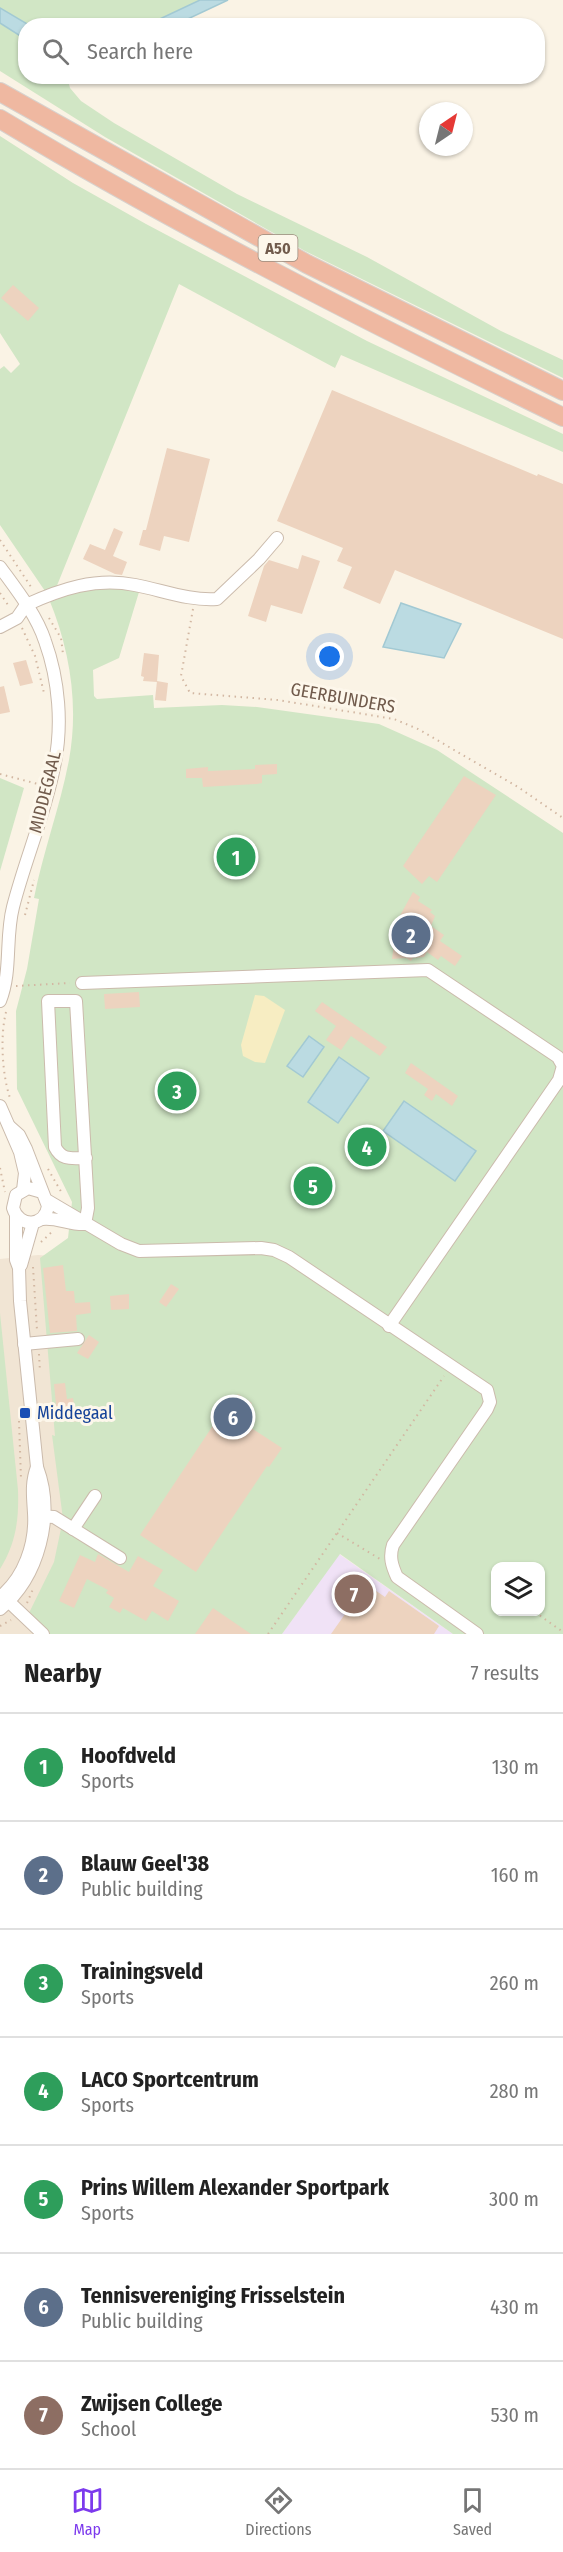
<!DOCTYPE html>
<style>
:root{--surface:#fff;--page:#f2f2f2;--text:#222;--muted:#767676;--line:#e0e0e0;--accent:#7c3aed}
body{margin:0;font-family:"Fira Sans Condensed",sans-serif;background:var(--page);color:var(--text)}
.controls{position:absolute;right:18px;bottom:18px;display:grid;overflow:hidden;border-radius:12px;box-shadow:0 2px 4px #0004}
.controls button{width:54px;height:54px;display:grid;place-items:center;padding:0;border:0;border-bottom:2px solid var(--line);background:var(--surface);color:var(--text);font:30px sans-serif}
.compass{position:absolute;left:419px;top:102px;width:54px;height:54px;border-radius:50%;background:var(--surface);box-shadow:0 2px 4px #0004;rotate:35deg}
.you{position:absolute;left:330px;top:657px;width:21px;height:21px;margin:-15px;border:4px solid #fff;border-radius:50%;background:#1a73e8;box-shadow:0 0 0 9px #1a73e833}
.badge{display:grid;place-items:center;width:39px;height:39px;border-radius:50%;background:var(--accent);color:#fff;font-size:20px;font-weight:700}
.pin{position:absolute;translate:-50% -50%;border:3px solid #fff;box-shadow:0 2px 6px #0006}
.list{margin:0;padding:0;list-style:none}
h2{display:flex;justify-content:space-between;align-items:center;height:78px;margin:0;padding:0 24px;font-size:26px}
h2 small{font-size:20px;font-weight:400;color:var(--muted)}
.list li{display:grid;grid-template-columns:39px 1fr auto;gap:18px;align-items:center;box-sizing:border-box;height:108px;padding:0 24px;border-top:2px solid var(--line)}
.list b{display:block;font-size:22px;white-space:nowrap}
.list p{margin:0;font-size:20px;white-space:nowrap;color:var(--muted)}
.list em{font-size:20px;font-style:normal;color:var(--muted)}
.icon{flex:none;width:33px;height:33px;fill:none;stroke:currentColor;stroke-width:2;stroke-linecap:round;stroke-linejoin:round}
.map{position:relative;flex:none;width:563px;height:1634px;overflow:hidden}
.search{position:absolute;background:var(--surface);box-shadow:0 2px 4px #0004;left:18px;right:18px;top:18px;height:66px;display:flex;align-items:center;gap:15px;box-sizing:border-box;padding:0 21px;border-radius:24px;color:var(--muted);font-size:22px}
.sheet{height:834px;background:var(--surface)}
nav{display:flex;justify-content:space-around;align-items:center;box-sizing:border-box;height:84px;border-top:2px solid var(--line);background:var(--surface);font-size:16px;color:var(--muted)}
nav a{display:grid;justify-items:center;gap:3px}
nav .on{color:var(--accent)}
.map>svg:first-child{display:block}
.residential{fill:#f1e5d4}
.education{fill:#f0e2f6}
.green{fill:#d1e6c5;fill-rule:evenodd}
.sand{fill:#f7edc2}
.water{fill:#bbdbe2;stroke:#a2c9d3;stroke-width:1.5}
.building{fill:#edd3bf}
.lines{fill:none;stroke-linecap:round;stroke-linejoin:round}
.minor-casing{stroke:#cbbbac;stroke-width:14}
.highway-casing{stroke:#d7d1cd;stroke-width:20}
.path{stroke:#d2b7a2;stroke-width:2;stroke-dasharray:1.5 4.5;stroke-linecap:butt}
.minor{stroke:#fff;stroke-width:12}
.highway{stroke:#efb8a1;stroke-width:18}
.transit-dot{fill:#1a4fb4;stroke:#fdf7eb;stroke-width:2}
.labels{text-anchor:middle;stroke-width:6;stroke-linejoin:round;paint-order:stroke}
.shield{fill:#fdf7eb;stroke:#9b8a7c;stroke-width:1.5}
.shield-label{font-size:16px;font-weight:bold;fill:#715b4c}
.street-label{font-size:18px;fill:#715b4c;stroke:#fdf7eb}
.transit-label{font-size:18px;fill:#164399;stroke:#fdf7eb;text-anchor:start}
</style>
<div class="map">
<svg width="563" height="1634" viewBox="0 0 563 1634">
<rect width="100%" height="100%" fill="#faf3e5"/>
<path class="residential" d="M38,1255L107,1260L259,1634H0V1259Z"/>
<path class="education" d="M339,1554L453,1634H282Z"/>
<g class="green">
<path d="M0,0H200L147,26L29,25L0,8Z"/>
<path d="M0,23L25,39L26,76L67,77L70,88L81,101L114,123L237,194L367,257L501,331L563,360V378L305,251L105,137L0,71Z"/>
<path d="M0,136L73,183L146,224L367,341L563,434V452L341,355L335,368L179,284L56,588L45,591L0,525V369L4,366L11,373L20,364L0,333Z"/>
<path d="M107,586L139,592L119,658L93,670L94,696L97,699L153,695L154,708L222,705L257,707L379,724L437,750L563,833V1634H453L340,1554L282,1634H50L29,1613L54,1562L63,1519L52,1435L55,1436L40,1258L68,1238L72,1202L17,1089L16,1011L27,969L39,899L34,898C43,852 60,807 69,760C79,705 70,650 49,599L92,587ZM496,1566H540V1612H496Z"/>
<path d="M0,778L24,788L0,871Z"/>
<path d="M0,1313L18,1490C19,1520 16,1543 0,1569Z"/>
</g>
<path class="sand" d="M255,995L264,996L285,1010L265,1063L255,1062L243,1056L241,1045Z"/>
<g class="water">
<path d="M200,0H228L175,25H147Z"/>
<path d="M0,8L29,25L26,26L25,39L0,23Z"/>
<path d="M401,603L461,624L444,658L383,647Z"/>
<path d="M309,1036L324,1047L303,1077L287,1066Z"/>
<path d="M339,1057L369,1078L338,1123L308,1102Z"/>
<path d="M404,1101L476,1151L455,1181L383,1131Z"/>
</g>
<g class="building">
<path d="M13,285L39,308L28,321L1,298Z"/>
<path d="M332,390L537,476L538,474L563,484V639L395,570L380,604L343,588L352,567L337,561L343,548L277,521Z"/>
<path d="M167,448L210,459L189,542L164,536L160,551L139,545L143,530H146Z"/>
<path d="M114,528L123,532L113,556L127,562L122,575L115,574L83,559L90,544L105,550Z"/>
<path d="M302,555L320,561L302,614L271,605L266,622L248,616L264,566L269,560L298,569Z"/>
<path d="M144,653L159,655L157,682L143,681L144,677L141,676Z"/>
<path d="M26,660L33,683L20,686L13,663Z"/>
<path d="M157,681L168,683L166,701L155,700Z"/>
<path d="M4,686L10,712L0,714V687Z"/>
<path d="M277,764V774L262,775V783L257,784L203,787L202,778H186V769L208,767V771L234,770L255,769V765Z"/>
<path d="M464,776L496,795L437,882L429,876L422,884L403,866Z"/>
<path d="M413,892L420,897L418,901L432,910L430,912L435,916L431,926L444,935L440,941L462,956L455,966L441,956L438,960L427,952L424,957L413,958L411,961L406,958L392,959L397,921Z"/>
<path d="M139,992L140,1007L105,1009L104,994Z"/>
<path d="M322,1002L387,1047L380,1056L351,1036L341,1050L326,1040L336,1026L315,1011Z"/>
<path d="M411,1063L458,1096L452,1106L436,1094L432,1101L424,1095L428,1089L405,1073Z"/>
<path d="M63,1265L66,1291H74L75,1303L90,1302L91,1313L76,1315L77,1331L50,1333L43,1268Z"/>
<path d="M171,1284L179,1289L166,1307L159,1302Z"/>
<path d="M129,1294V1309L111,1310L110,1296Z"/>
<path d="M89,1335L99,1342L88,1359L77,1353Z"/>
<path d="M65,1383L67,1399L73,1398L75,1412L90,1410L81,1421L68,1422L67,1414L57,1415L54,1384Z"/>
<path d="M238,1394L252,1403L249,1407L254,1411L245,1424L282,1448L269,1467L267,1466L196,1572L140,1535L218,1418L221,1420Z"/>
<path d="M98,1554L129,1572L138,1556L163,1570L153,1586L179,1601L168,1621L152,1611L146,1621L123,1608L120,1613L109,1607L114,1598L106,1593L108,1590L87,1579L74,1608L59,1601L80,1555L95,1562Z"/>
<path d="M366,1584L385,1597L389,1591L439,1626L434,1634H331Z"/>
<path d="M213,1608L251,1634H195Z"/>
</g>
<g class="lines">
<defs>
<g id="minor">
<path d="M0,567C16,589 36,614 45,641C59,680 63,726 54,767C45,814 25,860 13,907C5,938 12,971 0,1001"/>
<path d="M26,605C61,589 96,577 135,585C162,590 189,601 217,599L259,559L277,538"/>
<path d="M0,627L17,618L26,605"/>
<path d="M82,983L428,970L558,1057L563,1066L559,1080L389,1326"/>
<path d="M0,1106L20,1152L25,1173L23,1190"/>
<path d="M10,1127L19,1135L26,1149L48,1206C45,1227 19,1228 13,1208L16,1195L28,1188L42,1192"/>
<path d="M48,1201L121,1244L139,1251L261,1248L274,1250L289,1257L487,1390L490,1402L487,1409L393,1545C389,1557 392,1566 397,1577L477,1634"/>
<path d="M42,1219C57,1217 70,1225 85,1224"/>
<path d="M85,1224L88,1208L76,1001H48L55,1147C62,1161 72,1158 86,1158"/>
<path d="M21,1265L33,1223"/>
<path d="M24,1344L78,1339"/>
<path d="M36,1516L54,1517L120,1558"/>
<path d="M73,1529L95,1496"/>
<path d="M0,1597C24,1578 36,1544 34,1513C33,1496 31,1483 37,1467"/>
<path d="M5,1598L43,1634"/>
<path d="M0,1609C39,1577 55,1515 37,1467L20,1301L19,1268L16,1260V1216"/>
</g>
<g id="highway">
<path d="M0,92L307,264L563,391"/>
<path d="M0,119C182,228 372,324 563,417"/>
</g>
</defs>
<use href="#minor" class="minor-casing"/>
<use href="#highway" class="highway-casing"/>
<g class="path">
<path d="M0,540L33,590"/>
<path d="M0,593L10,608"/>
<path d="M193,609L181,676L190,693L278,700L394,719L418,729L518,787L563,818"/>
<path d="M49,618L61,638L63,654"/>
<path d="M22,628L35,656L44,693"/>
<path d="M0,774L38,784"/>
<path d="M25,915L34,880"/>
<path d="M16,986L70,983"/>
<path d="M6,1012C0,1036 2,1074 10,1098"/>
<path d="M0,1168L5,1192"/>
<path d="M48,1169L63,1195"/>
<path d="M41,1242L54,1230"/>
<path d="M33,1267L37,1330"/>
<path d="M39,1354L40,1372"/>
<path d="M19,1421L21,1479"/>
<path d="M337,1533L380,1559"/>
<path d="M27,1603L33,1589"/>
<path d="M535,1612L563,1632"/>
<path d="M0,1626L11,1620"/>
<path d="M268,1634L444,1376"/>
</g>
<use href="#minor" class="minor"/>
<use href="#highway" class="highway"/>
</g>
<rect class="transit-dot" x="19" y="1407" width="12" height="12" rx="3"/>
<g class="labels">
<rect class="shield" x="258.5" y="235" width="39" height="26" rx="4.5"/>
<g class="shield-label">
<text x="278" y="254">A50</text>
</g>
<g class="street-label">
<text transform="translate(343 698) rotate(10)" y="6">GEERBUNDERS</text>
<text transform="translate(45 792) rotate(-76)" y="6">MIDDEGAAL</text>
</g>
<g class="transit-label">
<text x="37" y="1419">Middegaal</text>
</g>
</g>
</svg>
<div class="controls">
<button><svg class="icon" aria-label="layers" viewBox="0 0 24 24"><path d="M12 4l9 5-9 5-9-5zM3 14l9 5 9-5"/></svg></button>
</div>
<svg class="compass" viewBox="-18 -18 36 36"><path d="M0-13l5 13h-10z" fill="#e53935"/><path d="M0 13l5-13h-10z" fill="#767676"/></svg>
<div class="you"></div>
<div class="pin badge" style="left:236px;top:857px;background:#2e9e5b">1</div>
<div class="pin badge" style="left:411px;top:935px;background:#5c6f8a">2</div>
<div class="pin badge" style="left:177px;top:1091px;background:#2e9e5b">3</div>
<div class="pin badge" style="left:367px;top:1147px;background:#2e9e5b">4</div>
<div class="pin badge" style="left:313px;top:1186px;background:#2e9e5b">5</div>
<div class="pin badge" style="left:233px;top:1417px;background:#5c6f8a">6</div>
<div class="pin badge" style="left:354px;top:1594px;background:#8d6e63">7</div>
<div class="search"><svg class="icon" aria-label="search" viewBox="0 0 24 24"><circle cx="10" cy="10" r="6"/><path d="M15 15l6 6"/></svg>Search here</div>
</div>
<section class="sheet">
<h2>Nearby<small>7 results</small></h2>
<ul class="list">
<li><span class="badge" style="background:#2e9e5b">1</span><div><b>Hoofdveld</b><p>Sports</p></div><em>130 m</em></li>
<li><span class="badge" style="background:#5c6f8a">2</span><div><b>Blauw Geel'38</b><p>Public building</p></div><em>160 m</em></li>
<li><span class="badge" style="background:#2e9e5b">3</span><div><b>Trainingsveld</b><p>Sports</p></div><em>260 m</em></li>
<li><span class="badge" style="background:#2e9e5b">4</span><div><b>LACO Sportcentrum</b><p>Sports</p></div><em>280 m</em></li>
<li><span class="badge" style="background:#2e9e5b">5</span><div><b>Prins Willem Alexander Sportpark</b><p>Sports</p></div><em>300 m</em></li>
<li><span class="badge" style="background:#5c6f8a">6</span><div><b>Tennisvereniging Frisselstein</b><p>Public building</p></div><em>430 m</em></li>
<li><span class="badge" style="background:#8d6e63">7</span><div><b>Zwijsen College</b><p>School</p></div><em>530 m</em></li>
</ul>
</section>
<nav>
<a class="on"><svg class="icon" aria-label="map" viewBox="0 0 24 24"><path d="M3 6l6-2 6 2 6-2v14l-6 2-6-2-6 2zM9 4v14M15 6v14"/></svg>Map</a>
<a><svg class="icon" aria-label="directions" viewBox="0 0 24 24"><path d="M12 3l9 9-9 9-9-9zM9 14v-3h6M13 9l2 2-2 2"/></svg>Directions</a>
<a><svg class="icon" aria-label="saved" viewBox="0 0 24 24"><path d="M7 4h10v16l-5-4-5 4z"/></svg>Saved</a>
</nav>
